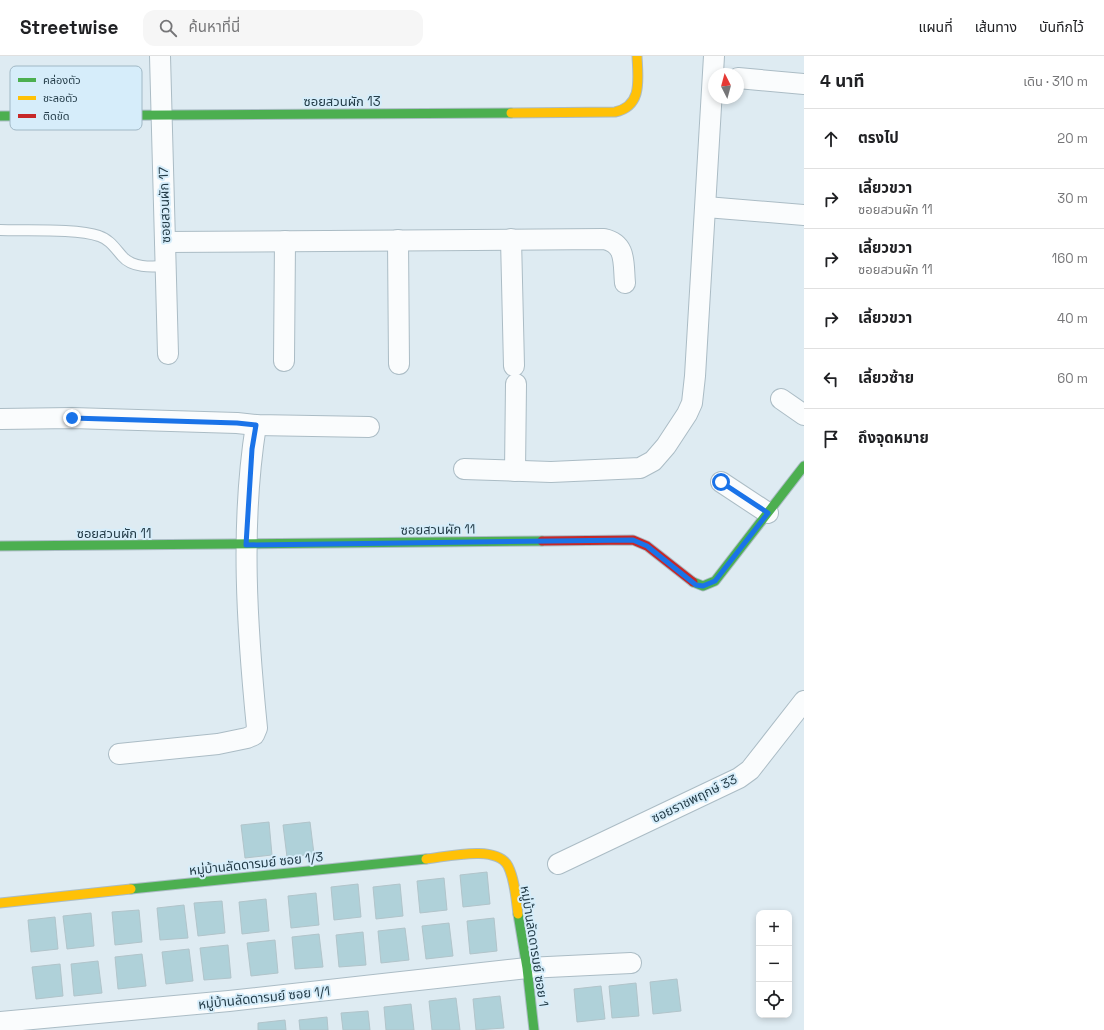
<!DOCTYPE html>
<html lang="th">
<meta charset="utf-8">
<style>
:root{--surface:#fff;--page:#f6f6f6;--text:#202124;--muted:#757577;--line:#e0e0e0}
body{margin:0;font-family:"Space Grotesk","Noto Sans Thai",sans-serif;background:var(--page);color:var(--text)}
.controls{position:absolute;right:12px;bottom:12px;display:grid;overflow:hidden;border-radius:8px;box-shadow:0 2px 6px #0003}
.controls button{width:36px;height:36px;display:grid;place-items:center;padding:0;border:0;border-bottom:1px solid var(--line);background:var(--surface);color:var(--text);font:20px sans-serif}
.compass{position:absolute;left:708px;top:12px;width:36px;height:36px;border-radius:50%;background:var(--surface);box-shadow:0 2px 6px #0003;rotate:354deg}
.stop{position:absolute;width:12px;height:12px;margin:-9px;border:3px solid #1a73e8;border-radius:50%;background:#fff}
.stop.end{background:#1a73e8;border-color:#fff;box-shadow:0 1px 4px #0008}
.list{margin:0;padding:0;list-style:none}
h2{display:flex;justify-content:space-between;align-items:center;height:52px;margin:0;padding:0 16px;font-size:17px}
h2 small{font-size:13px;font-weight:400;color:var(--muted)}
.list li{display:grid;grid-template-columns:26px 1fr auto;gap:12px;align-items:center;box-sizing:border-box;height:60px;padding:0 16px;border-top:1px solid var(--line)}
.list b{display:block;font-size:15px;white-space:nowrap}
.list p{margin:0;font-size:13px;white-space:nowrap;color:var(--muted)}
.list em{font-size:13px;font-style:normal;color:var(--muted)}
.icon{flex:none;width:22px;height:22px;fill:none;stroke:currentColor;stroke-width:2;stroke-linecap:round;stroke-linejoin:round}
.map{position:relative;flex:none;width:804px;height:974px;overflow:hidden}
header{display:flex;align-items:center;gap:24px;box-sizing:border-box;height:56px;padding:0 20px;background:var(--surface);border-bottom:1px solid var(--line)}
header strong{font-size:19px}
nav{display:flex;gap:22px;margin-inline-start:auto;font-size:14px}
.search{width:280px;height:36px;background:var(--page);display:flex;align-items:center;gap:10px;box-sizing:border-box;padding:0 14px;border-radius:12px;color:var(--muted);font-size:15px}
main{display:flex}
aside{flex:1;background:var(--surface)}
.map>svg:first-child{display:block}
.building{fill:#afd1d9;stroke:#b1c4ca}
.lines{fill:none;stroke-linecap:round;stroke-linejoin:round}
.lane-casing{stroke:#abbcc5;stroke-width:12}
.street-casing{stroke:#abbcc5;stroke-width:22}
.fast-casing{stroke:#abbcc5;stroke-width:11}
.slow-casing{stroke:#abbcc5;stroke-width:11}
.jam-casing{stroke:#abbcc5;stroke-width:11}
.lane{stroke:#fafcfd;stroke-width:10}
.street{stroke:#fafcfd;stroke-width:20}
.fast{stroke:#4caf50;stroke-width:9}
.slow{stroke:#ffc107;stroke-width:9}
.jam{stroke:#c62828;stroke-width:9}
.route{stroke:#1a73e8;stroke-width:5}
.labels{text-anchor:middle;stroke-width:4;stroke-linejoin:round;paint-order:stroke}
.street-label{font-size:13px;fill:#233c48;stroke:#d6edfa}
.key{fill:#d6edfa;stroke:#a0b8c5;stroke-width:1}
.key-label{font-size:11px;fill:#233c48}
</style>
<header>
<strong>Streetwise</strong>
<div class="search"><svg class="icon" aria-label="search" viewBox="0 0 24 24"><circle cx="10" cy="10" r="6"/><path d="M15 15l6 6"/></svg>ค้นหาที่นี่</div>
<nav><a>แผนที่</a><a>เส้นทาง</a><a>บันทึกไว้</a></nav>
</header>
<main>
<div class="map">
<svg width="804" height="974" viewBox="0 0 804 974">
<rect width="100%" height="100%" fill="#deebf2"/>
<g class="building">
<path d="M269,766L272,799L245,802L241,769Z"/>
<path d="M310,766L314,798L287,801L283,769Z"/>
<path d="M487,816L490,848L463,851L460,819Z"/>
<path d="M444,822L447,854L420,857L417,825Z"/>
<path d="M358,828L361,861L334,864L331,831Z"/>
<path d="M400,828L403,860L376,863L373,831Z"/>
<path d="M316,837L319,869L291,872L288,840Z"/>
<path d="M266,843L269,875L242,878L239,846Z"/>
<path d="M222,845L225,877L198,880L194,847Z"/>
<path d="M184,849L188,882L160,884L157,852Z"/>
<path d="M139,854L142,886L115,889L112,856Z"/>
<path d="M91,857L94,890L67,893L63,860Z"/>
<path d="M55,861L58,893L31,896L28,864Z"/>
<path d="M494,862L497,895L470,898L467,865Z"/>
<path d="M449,867L453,900L426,903L422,870Z"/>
<path d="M405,872L409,904L381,907L378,875Z"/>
<path d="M363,876L366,909L339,911L336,879Z"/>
<path d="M319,878L323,911L295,913L292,881Z"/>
<path d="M275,884L278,917L251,920L247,887Z"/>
<path d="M228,889L231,922L204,924L200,892Z"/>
<path d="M189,893L193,925L166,928L162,896Z"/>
<path d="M142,898L146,930L118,933L115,901Z"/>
<path d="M98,905L102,937L74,940L71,908Z"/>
<path d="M60,908L63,940L36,943L32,911Z"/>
<path d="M677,923L681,955L653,958L650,926Z"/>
<path d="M636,927L639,960L612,962L609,930Z"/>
<path d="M601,930L605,963L577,966L574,933Z"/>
<path d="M500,940L504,972L476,974L473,943Z"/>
<path d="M456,942L460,974H432L429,945Z"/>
<path d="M411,948L414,974H386L384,951Z"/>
<path d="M368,955L370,974H343L341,957Z"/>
<path d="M327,961L328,974H300L299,964Z"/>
<path d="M285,964L286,974H258V967Z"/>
</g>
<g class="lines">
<defs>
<path id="lane" d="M0,174C25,175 77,172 99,180C109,183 115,192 122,200C132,212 151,211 165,210"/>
<g id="street">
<path d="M160,0L168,298"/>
<path d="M738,22L804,28"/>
<path d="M706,151L804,159"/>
<path d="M511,183L514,310"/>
<path d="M398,184L399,308"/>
<path d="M165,186L604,183C627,188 623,207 625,227"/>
<path d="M284,305L285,185"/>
<path d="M781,343L804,359"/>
<path d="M0,363L72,362L237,367L256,369L369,371"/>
<path d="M464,413L551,416L640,412L653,405L666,390L687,358L692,347L695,320L714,0"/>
<path d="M515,415L516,328"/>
<path d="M721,426L768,457"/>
<path d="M119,698L218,688L247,682L254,679L257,672C247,572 240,470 256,369"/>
<path d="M558,808L739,722L750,714L804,645"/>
<path d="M0,966L229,945L527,912L631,907"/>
</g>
<g id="fast">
<path d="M0,60L511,57"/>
<path d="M0,490L542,485"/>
<path d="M693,526L703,530L715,525L804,410"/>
<path d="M131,833L426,803"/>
<path d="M518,858L527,912L534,974"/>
</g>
<g id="slow">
<path d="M511,57L615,56C643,50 638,23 637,0"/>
<path d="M426,803C446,801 497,788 508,810C515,824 516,843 518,858"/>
<path d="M0,847L131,833"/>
</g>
<path id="jam" d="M542,485L633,484L647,490L693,526"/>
</defs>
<use href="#lane" class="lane-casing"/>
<use href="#street" class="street-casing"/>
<use href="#fast" class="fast-casing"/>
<use href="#slow" class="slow-casing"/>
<use href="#jam" class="jam-casing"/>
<use href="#lane" class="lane"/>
<use href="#street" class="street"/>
<use href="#fast" class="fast"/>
<use href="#slow" class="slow"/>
<use href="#jam" class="jam"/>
</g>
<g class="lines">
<path class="route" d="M72,362L237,367L256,369L252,393L246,489L633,484L647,490L696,529L703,530L715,525L768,457L721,426"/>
</g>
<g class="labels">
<g class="street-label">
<text x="342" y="50">ซอยสวนผัก 13</text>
<text transform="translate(164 149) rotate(-92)" y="5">ซอยสวนผัก 17</text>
<text transform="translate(438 473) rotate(-1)" y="5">ซอยสวนผัก 11</text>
<text x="114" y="482">ซอยสวนผัก 11</text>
<text transform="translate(694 742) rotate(-26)" y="5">ซอยราชพฤกษ์ 33</text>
<text transform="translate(256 807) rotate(-6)" y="5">หมู่บ้านลัดดารมย์ ซอย 1/3</text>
<text transform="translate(535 890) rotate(81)" y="5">หมู่บ้านลัดดารมย์ ซอย 1</text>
<text transform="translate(264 941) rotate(-6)" y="5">หมู่บ้านลัดดารมย์ ซอย 1/1</text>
</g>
</g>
<rect x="10" y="10" width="132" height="64" rx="6" class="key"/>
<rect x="18" y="22" width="18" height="4" fill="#4caf50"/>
<rect x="18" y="40" width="18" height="4" fill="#ffc107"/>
<rect x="18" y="58" width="18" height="4" fill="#c62828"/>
<g class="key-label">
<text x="43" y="28">คล่องตัว</text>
<text x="43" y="46">ชะลอตัว</text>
<text x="43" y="64">ติดขัด</text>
</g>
</svg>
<div class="controls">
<button>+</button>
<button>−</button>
<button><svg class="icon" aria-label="locate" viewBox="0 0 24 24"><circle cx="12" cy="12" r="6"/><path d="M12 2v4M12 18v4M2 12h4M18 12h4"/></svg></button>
</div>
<svg class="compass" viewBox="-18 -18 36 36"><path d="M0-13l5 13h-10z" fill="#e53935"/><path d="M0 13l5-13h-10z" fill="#757577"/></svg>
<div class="stop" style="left:721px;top:426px"></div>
<div class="stop end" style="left:72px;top:362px"></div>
</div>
<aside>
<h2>4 นาที<small>เดิน · 310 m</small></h2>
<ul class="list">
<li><svg class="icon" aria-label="ahead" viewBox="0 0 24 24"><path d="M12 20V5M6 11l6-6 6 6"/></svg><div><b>ตรงไป</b></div><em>20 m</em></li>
<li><svg class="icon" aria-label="right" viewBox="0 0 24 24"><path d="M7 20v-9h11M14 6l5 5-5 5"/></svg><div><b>เลี้ยวขวา</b><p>ซอยสวนผัก 11</p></div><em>30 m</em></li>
<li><svg class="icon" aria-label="right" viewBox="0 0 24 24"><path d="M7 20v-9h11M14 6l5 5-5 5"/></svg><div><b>เลี้ยวขวา</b><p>ซอยสวนผัก 11</p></div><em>160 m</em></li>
<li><svg class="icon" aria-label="right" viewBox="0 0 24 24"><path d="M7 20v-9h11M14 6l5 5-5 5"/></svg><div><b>เลี้ยวขวา</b></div><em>40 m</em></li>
<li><svg class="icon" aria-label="left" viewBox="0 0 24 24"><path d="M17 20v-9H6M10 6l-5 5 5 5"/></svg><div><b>เลี้ยวซ้าย</b></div><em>60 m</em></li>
<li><svg class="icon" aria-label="arrive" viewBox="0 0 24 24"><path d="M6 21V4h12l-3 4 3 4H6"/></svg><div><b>ถึงจุดหมาย</b></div></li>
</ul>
</aside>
</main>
